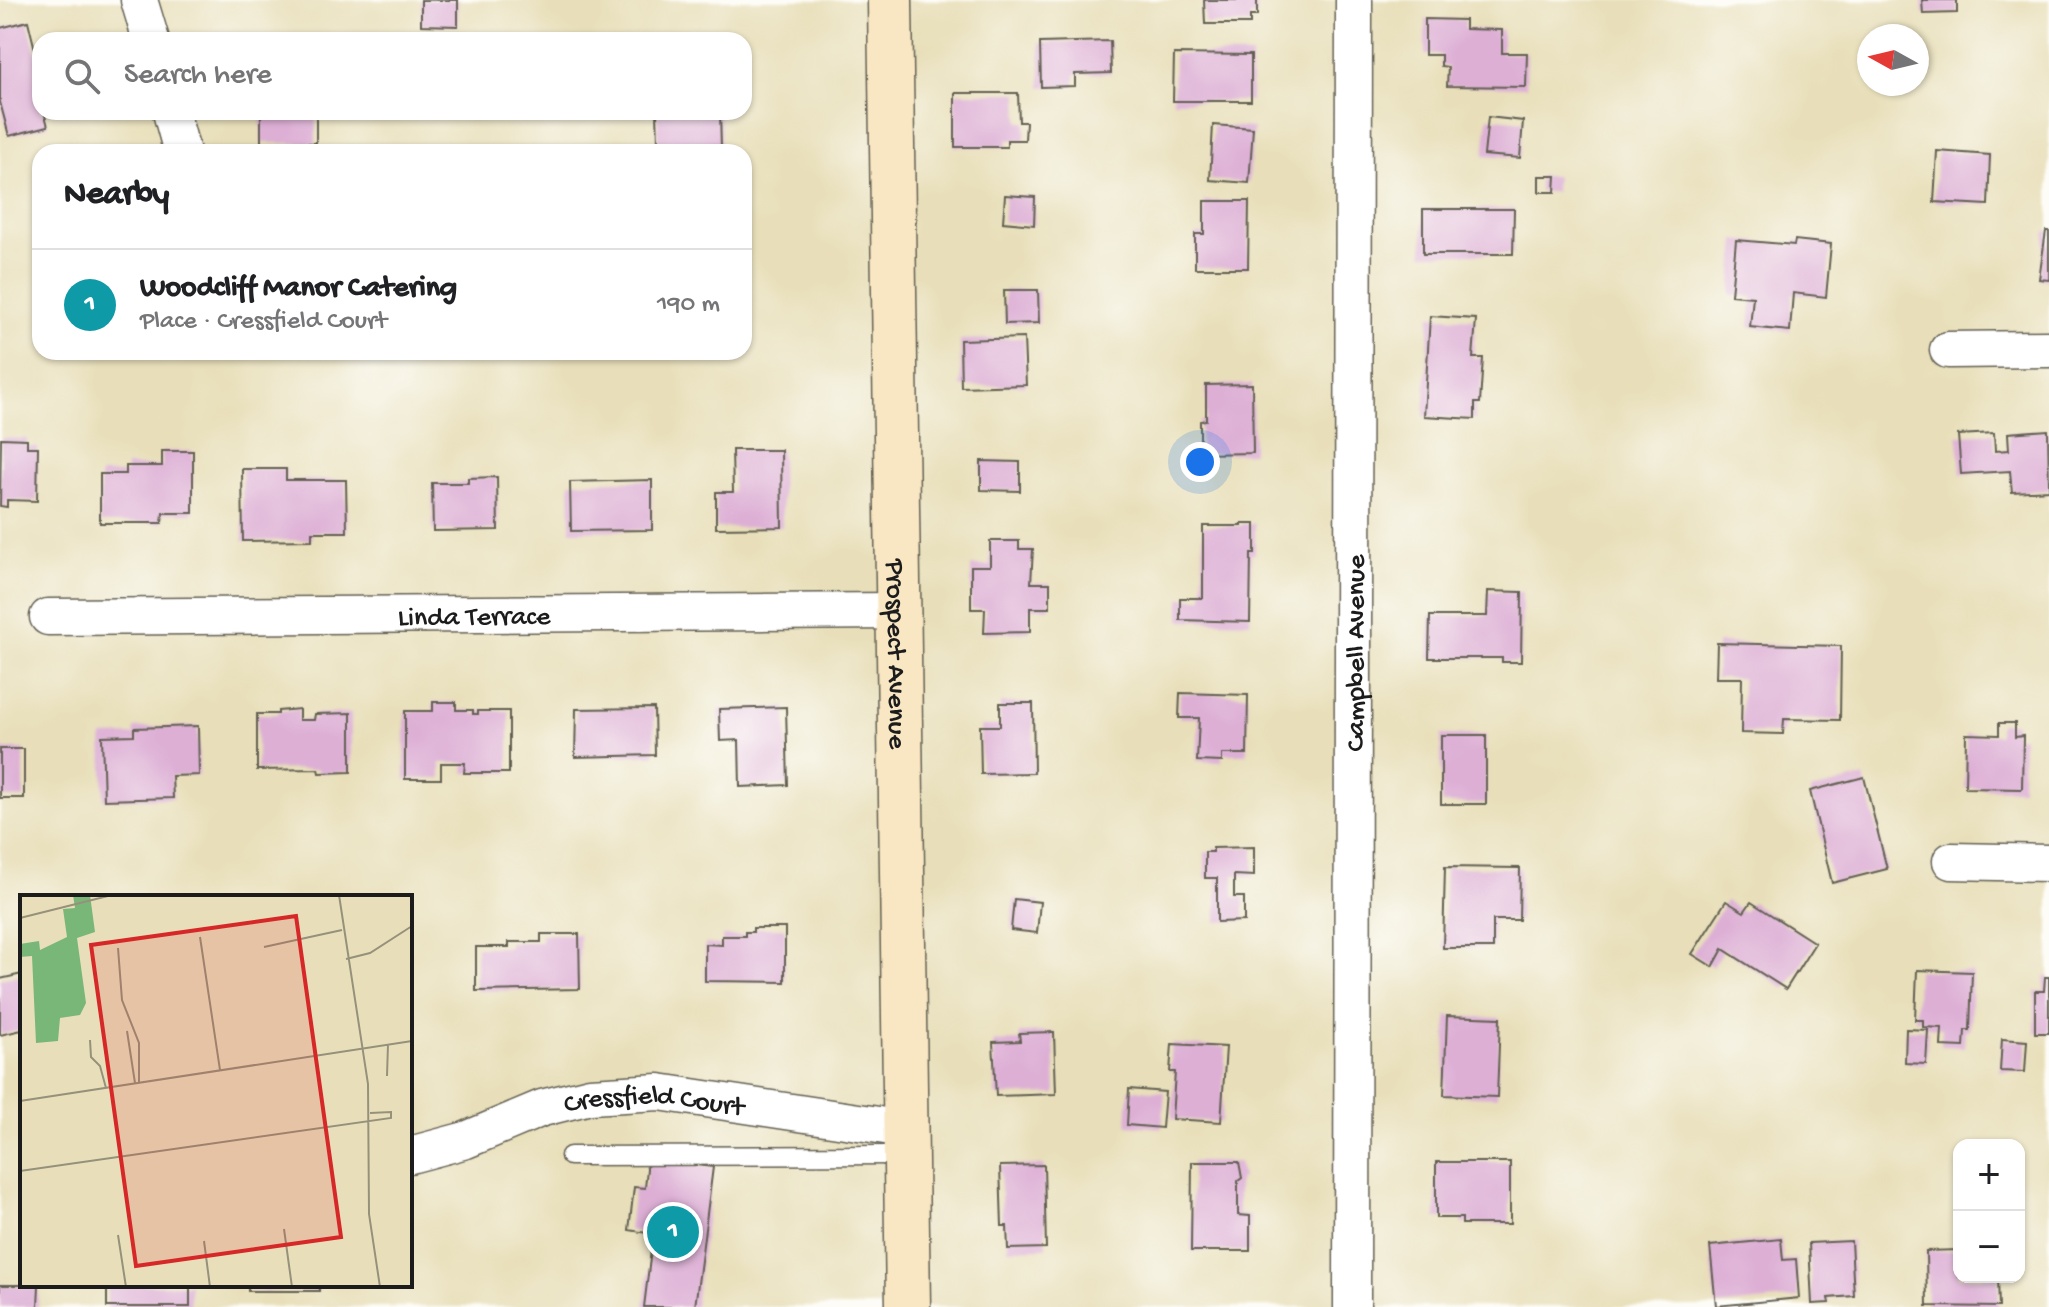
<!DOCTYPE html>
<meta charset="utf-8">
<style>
:root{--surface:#fff;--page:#f6f6f6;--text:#202124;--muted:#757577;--line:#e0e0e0;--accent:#0f766e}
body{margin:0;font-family:"Gochi Hand",sans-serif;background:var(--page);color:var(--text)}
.controls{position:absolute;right:24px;bottom:24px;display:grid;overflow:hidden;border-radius:16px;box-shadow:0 2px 6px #0004}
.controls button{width:72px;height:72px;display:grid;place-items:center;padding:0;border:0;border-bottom:2px solid var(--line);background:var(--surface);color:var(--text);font:40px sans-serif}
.compass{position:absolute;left:1857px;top:24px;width:72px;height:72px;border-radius:50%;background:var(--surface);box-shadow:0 2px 6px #0004;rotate:278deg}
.you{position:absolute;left:1200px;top:462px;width:28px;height:28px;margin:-20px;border:6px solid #fff;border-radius:50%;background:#1a73e8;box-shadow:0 0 0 12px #1a73e833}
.badge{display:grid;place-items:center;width:52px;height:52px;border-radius:50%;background:var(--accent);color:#fff;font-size:26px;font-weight:700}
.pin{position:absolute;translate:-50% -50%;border:4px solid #fff;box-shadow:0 2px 8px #0006}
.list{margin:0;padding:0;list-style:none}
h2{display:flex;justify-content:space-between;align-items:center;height:104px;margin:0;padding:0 32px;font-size:34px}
h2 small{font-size:26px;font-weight:400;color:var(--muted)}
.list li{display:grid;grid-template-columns:52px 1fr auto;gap:24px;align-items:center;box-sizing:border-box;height:112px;padding:0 32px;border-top:2px solid var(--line)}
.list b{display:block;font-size:30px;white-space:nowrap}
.list p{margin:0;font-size:26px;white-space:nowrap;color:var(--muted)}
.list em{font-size:26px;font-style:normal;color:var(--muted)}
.icon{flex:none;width:44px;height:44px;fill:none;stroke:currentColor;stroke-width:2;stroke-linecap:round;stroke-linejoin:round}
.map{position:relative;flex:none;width:2049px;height:1307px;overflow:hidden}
.search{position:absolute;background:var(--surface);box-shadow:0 2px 6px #0004;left:32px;top:32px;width:720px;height:88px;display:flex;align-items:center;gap:20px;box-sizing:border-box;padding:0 28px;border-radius:24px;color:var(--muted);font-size:30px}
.panel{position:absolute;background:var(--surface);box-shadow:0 2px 6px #0004;left:32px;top:144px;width:720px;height:216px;border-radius:24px}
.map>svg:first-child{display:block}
.building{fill:#ddafd5}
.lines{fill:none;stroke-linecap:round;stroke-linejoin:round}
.service-casing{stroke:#636053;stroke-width:21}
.minor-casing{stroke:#636053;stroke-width:39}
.secondary-casing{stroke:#636053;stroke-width:47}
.service{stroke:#fff;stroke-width:18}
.minor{stroke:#fff;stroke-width:36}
.secondary{stroke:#f9e7c3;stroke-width:44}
.labels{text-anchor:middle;stroke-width:7;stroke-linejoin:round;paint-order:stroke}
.street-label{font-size:28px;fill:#1c1c1c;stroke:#fdfcf7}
.inset-road{fill:none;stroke:#96917b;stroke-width:2}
.view{fill:#d62828;fill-opacity:0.15;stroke:#d62828;stroke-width:4}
.inset-edge{fill:none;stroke:#1c1c1c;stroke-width:4}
</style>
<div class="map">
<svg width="2049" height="1307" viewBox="0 0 2049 1307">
<rect width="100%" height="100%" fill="#fdfcf7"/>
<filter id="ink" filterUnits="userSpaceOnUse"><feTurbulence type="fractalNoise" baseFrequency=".0125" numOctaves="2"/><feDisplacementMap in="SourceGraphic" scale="16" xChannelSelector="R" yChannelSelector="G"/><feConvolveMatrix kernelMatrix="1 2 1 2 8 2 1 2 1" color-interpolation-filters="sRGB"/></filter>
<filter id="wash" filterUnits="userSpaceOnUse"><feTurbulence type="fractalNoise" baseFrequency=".006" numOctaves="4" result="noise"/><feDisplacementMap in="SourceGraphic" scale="32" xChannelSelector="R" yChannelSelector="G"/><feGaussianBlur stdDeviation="1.8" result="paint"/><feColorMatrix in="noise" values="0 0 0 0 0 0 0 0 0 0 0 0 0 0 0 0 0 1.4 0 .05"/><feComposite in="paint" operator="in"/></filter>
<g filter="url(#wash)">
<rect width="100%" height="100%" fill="#e8dfba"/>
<g id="blocks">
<g class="building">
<path d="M421,0H458V26L421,25Z"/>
<path d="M1204,0H1257V16H1250V24H1205Z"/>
<path d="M1922,0H1957V13L1923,14Z"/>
<path d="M1425,19L1465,20V29L1502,30V53H1527L1526,87L1447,86L1448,67L1441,66V55H1425Z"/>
<path d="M28,21L40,70V112H44L48,126L9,136L0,102V28Z"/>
<path d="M1110,41L1111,73L1075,74V86L1041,87L1040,43Z"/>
<path d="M1174,54L1251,55V101H1173Z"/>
<path d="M955,93H1018L1019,122H1026L1025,140H1007V147H955Z"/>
<rect x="261" y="112" width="55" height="31"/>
<path d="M657,112H720L721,148L684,149V141L658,142Z"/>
<path d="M1488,117L1523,121L1520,158L1484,155Z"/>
<path d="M1213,125L1253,128L1249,183L1210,180Z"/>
<path d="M1937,151L1990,155L1988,205L1934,202Z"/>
<path d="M1539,176H1556L1555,192H1539Z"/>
<path d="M1005,195L1035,197L1034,225L1003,222Z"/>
<path d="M1204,201H1249L1248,268H1195V234H1204Z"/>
<path d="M1423,209H1514L1513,254H1423Z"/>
<path d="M2046,231H2049V280L2039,279Z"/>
<path d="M1736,240L1794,245L1795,240L1831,244L1826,297L1793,293L1790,331L1750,327L1753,297L1731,295Z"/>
<path d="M1004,290H1038L1039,323L1005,324Z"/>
<path d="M1430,316L1476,319L1473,358H1483L1480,403H1475V419L1424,416Z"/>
<path d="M1024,338L1026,385L961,387L960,340Z"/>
<path d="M1252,384L1253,453L1200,454V421L1206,420V385Z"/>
<path d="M2048,430L2049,490L2012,492L2010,471L1961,474L1958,435L1994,433L1995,451L2009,450L2008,433Z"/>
<path d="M1,438L27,439V447H38L37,501L7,500V507L0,506Z"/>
<path d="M732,450H781L782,527L716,528V492H733Z"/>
<path d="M162,451H193V513H163L162,523H100V474H126V466H162Z"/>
<path d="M981,461L1020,462V491L981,490Z"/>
<path d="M242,469H286V480H346L347,532H312V540L243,541Z"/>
<path d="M497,477L498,530L433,531L432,483H468V478Z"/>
<path d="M652,480V530L571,531L570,482Z"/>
<path d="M1242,524H1255V554H1251L1250,622L1180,620V598H1203V526H1242Z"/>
<path d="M990,541H1019V549H1033L1031,583H1050V608H1030V632L984,633L985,609H971V566H990Z"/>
<path d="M1488,591L1522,592L1521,662H1502V658H1429L1430,616H1487Z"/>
<path d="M1717,643L1841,646L1840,720L1784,719L1783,734L1741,733L1742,678H1716Z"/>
<path d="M1180,693L1248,695L1247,754H1222V762L1197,761L1199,718H1179Z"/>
<path d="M433,702H456V710H473V714H478V711H509V773H464L465,763H441V779H405V711H433Z"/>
<path d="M1000,703H1033L1034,773L981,774L980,726H1000Z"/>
<path d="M786,707L788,785L740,787L739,740L720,741L719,709Z"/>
<path d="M654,708L655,755L575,757L576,709Z"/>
<path d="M299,709V720H314L315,714L351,713V772L319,773L318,769L257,770V714H278V711Z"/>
<path d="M1999,723H2015V737L2023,736L2022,789L1965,788L1966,734L1999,735Z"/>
<path d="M198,726L199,775L172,776L173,798L104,800L102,736L134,735V728Z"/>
<rect x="1441" y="735" width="45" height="69"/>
<rect x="0" y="749" width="24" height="49"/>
<path d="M1864,777L1887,869L1832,883L1810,791Z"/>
<path d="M1254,847V876L1234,875V897H1244V921L1217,922V878H1205V852H1213V848Z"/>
<path d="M1445,867L1520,868L1519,920H1493V948H1443Z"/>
<path d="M1014,899L1040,902L1037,933L1011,930Z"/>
<path d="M1726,901L1744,912L1751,902L1815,943L1786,989L1723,949L1713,967L1692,954Z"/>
<path d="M753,928H785V982L705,981V944L722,945V936H745V932H753Z"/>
<path d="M541,934H579L580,989L476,991V947H509V942H541Z"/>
<path d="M1917,970L1972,972L1970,1030H1965L1964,1047L1941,1046L1942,1028L1923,1027V1020H1915Z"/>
<path d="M22,974V1030L0,1035V979Z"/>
<path d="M2045,977H2049V1033H2035V991H2044Z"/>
<path d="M1447,1016L1500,1018L1497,1097L1444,1095Z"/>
<path d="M1906,1029L1928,1030L1926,1064L1905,1063Z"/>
<path d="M1054,1032L1056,1094L996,1096L993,1042L1020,1041L1019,1033Z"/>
<path d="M2002,1039L2027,1041L2025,1072L2000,1071Z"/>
<path d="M1172,1044L1226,1047L1221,1122L1172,1119L1175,1072H1170Z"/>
<path d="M1129,1089L1165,1092L1162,1128L1127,1125Z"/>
<path d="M648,1159L713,1167L695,1307H644L653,1234L629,1230L634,1187L645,1188Z"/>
<path d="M1192,1162H1239L1242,1178L1238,1181V1215L1250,1216V1251H1191Z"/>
<path d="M1436,1162H1510V1224H1462V1218H1436Z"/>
<path d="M1044,1165L1046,1248L1008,1249L1007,1226H1002L1000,1166Z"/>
<path d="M1781,1239L1783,1260L1796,1259L1799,1298L1716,1306L1710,1246Z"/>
<path d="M1851,1241L1854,1296L1828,1298L1829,1303L1812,1304L1809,1243Z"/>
<path d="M1959,1250V1277H1998L1999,1307L1927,1306L1926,1251Z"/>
<path d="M0,1285H39L38,1307H0Z"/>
<rect x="107" y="1285" width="83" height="22"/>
<rect x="248" y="1285" width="71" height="6"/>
</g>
</g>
</g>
<g filter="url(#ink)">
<use href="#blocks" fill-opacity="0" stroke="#636053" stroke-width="2"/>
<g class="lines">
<defs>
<path id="service" d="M570,1156L906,1155"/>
<g id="minor">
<path d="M139,0L151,40"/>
<path d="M171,112L182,152"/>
<path d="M1948,350L2049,349"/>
<path id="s1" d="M48,617L898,611"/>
<path d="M1951,861L2049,863"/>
<path id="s2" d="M410,1155L466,1140L542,1108L590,1096L659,1092L905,1129"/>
<path id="s3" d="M1352,1307L1354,0"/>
</g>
<g id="secondary">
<path id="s4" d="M890,0L908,1307"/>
</g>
</defs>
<use href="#service" class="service-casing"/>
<use href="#minor" class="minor-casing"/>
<use href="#secondary" class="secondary-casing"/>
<use href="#service" class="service"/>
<use href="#minor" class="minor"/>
<use href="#secondary" class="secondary"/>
</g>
</g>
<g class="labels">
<g class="street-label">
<text dy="10" stroke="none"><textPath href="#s1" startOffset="426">Linda Terrace</textPath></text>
<text dy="10" stroke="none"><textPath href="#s4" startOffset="654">Prospect Avenue</textPath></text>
<text dy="10" stroke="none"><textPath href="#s3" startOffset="654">Campbell Avenue</textPath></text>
<text dy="10" stroke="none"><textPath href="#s2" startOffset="254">Cressfield Court</textPath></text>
</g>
</g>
<g transform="translate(20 895)">
<rect width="392" height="392" fill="#e8dfba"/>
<path d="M53,0H70L75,37L57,43L66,108L60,120L40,123L38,146L16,148L12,61L0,62V49L19,46L20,55L47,42L43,14L55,13Z" fill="#79b778"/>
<path class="inset-road" d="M319,0L348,189L349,319L360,392M0,23L92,0M180,42L200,175M244,52L322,35M98,53L102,105L119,148V188M326,64L350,58L392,31M107,136L115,188M70,145L71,162L80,171L86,193M367,181L368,149M0,206L392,146M0,276L371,223V217L350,218M264,334L272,392M98,340L106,392M184,346L190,392"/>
<path class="view" d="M276,21L321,342L116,371L71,50Z"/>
<rect width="392" height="392" class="inset-edge"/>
</g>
</svg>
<div class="controls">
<button>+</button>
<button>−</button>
</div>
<svg class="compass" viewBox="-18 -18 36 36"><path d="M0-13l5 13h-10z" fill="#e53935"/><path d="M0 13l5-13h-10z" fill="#757577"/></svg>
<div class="you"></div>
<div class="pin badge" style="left:673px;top:1232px;background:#0f9aa8">1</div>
<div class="search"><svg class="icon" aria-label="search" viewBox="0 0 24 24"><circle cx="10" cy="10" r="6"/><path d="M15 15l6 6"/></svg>Search here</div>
<section class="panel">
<h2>Nearby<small></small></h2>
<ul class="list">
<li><span class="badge" style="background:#0f9aa8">1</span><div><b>Woodcliff Manor Catering</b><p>Place · Cressfield Court</p></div><em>190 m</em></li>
</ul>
</section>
</div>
